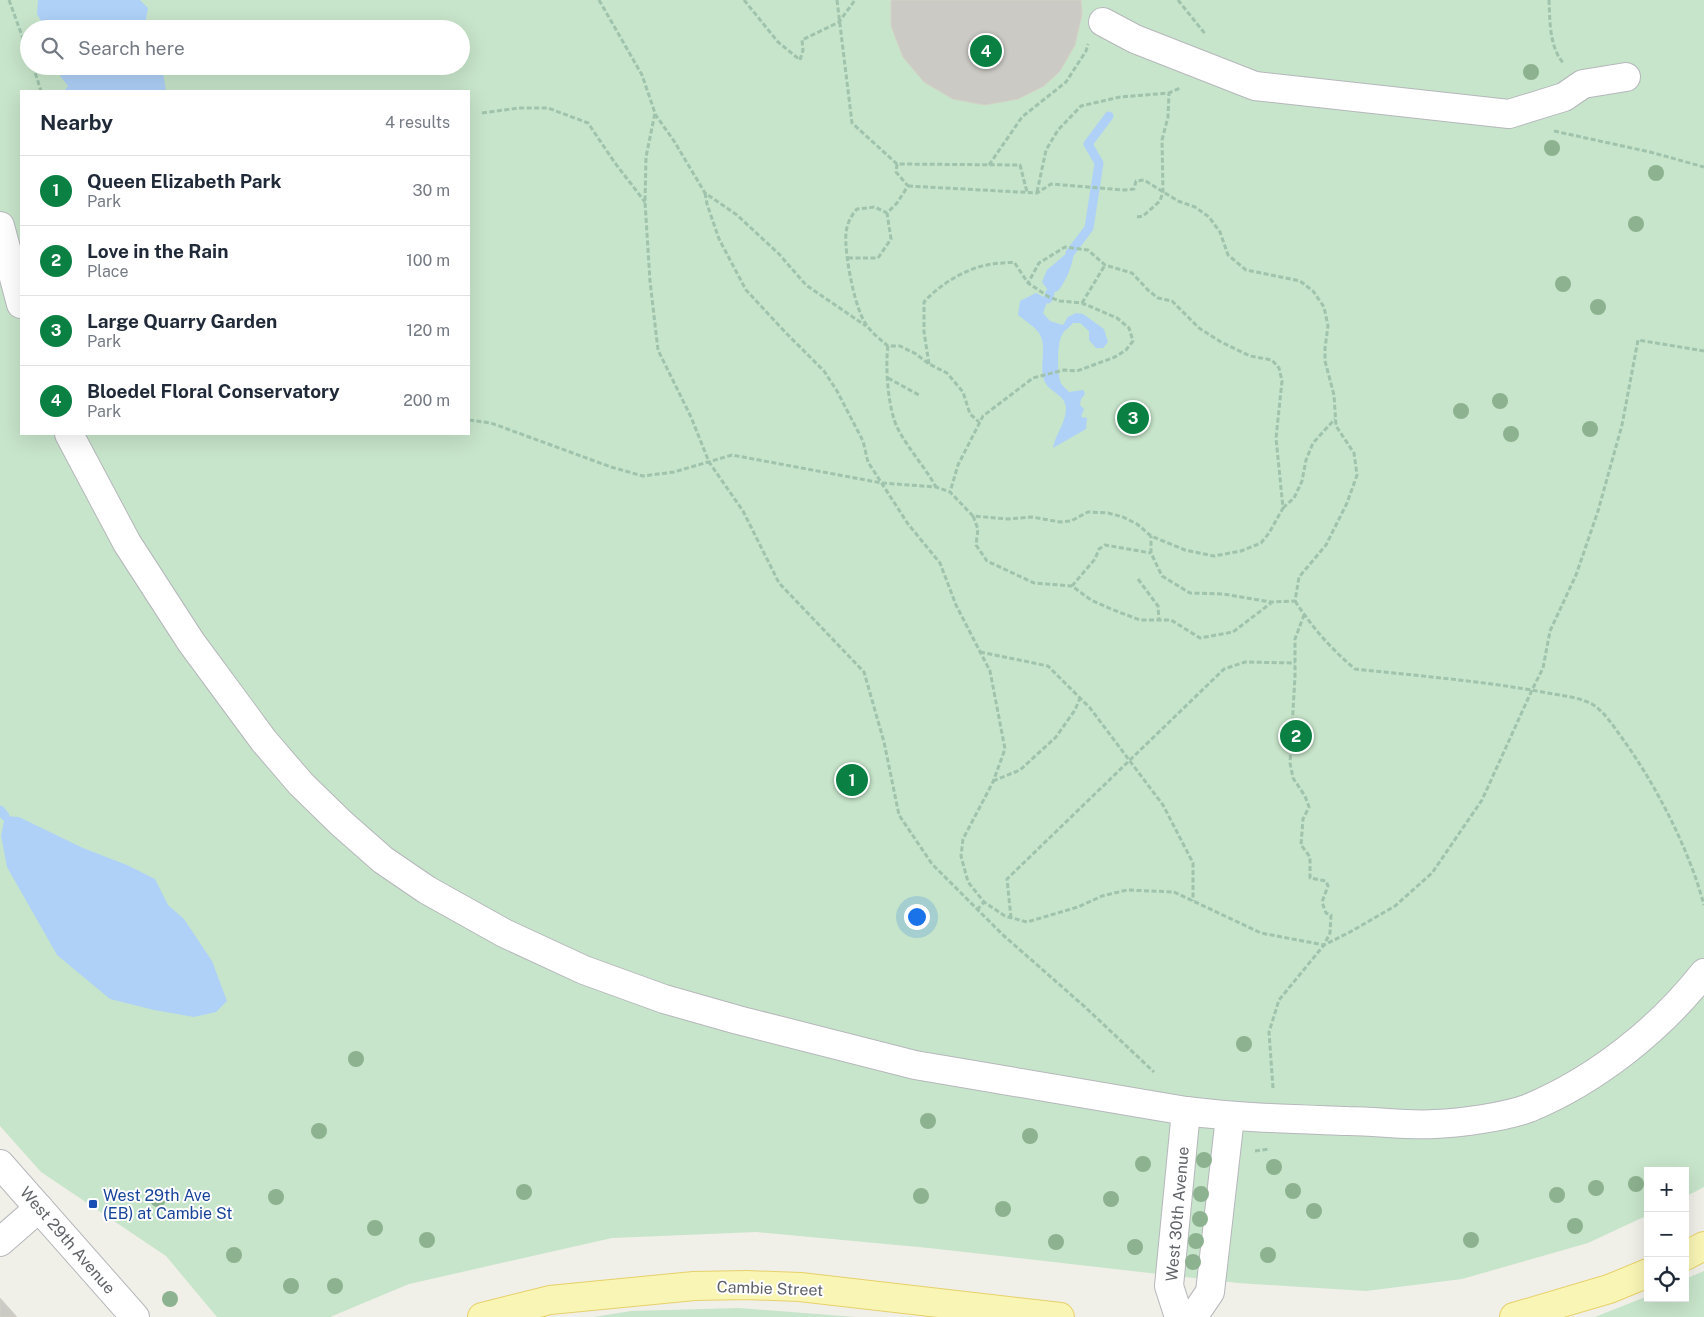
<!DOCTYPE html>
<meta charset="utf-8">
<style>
:root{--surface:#fff;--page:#f6f6f7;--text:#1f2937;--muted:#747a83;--line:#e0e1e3;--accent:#0b8043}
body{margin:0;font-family:"Public Sans",sans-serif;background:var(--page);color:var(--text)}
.controls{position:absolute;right:15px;bottom:15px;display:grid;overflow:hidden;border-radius:0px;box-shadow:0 5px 20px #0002}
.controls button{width:45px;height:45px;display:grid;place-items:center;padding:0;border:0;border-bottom:1px solid var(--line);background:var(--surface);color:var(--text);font:25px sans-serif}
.you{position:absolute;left:916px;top:916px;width:18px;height:18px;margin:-12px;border:4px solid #fff;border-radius:50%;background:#1a73e8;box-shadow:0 0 0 8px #1a73e833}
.badge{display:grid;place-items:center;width:32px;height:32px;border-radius:50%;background:var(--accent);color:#fff;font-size:16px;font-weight:700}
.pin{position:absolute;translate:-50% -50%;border:2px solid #fff;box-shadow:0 1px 5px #0006}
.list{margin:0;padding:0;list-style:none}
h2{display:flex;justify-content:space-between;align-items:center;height:65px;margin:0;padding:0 20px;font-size:21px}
h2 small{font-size:16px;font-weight:400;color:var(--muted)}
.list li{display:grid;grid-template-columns:32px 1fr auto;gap:15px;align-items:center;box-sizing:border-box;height:70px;padding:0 20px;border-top:1px solid var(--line)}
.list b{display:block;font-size:19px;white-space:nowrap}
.list p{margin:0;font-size:16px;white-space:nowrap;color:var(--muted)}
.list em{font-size:16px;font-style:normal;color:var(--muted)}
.icon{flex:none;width:28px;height:28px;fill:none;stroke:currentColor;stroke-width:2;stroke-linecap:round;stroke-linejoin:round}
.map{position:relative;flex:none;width:1704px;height:1317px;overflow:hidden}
.search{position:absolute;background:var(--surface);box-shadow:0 5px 20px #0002;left:20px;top:20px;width:450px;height:55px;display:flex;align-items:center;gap:12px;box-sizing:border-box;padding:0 18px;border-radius:28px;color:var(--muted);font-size:19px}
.panel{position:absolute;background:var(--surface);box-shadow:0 5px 20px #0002;left:20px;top:90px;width:450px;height:345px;border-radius:0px}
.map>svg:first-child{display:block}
.green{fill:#c7e5ca;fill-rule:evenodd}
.water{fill:#afd1f8}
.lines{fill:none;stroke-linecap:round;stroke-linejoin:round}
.stream{stroke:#afd1f8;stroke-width:9}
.building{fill:#cbcac4;stroke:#d4d1c6}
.minor-casing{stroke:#b5b7bb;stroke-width:30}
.major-casing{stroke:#e7d16a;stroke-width:30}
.path{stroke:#9fc3ad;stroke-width:3;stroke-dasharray:5 2.5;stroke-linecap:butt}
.minor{stroke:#fff;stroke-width:28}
.major{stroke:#f9f5b4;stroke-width:28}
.tree{fill:#8db28f}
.transit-dot{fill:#1a4fb4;stroke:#fff;stroke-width:2}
.labels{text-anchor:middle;stroke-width:4;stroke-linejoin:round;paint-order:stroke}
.transit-label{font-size:16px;fill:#164399;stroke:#fff;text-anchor:start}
.street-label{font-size:16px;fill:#5f6267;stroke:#fff}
</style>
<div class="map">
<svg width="1704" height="1317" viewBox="0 0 1704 1317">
<rect width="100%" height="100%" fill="#f0efe8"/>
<g class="green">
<path d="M0,0H1704V1187L1685,1197V1171H1648V1215L1588,1243L1462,1279L1366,1291L1238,1283L929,1248L756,1232L612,1238L409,1284L330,1317H217L166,1256L41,1172L0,1126ZM29,29H461V66H29ZM21,91H469V434H21Z"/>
<path d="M1704,1271V1317H1595L1648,1296V1298H1685V1279Z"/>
<path d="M739,1308L855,1317H594L631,1311Z"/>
</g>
<g class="water">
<path d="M38,0H140L148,8L144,29H46L37,14Z"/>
<path d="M56,66H162L166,91H64L68,86L57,72Z"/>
<path d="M1074,252C1072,267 1067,279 1058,291L1050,293L1042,282L1047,270L1067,253Z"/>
<path d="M1036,293L1048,299L1043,313L1050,321L1063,325L1068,317L1076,313L1083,314L1104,329L1108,342L1103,348H1096L1089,340V331L1080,323H1073C1070,327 1064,330 1062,335C1057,342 1057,375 1061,383C1062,386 1067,389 1069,392L1083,390L1085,394L1081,399L1080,405L1084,409L1081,417L1087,418L1086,429L1053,448C1055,435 1066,423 1066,408C1065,394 1050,393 1045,382C1038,367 1048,347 1039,333C1034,326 1025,321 1018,315L1020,301Z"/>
<path d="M5,816L19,817L83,848L127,865L155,879L168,905L184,919L212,961L227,1001L216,1012L194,1017L154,1010L110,999L57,955L7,867L1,836Z"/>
</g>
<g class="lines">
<g class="stream">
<path d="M1070,253L1089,228L1099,163L1088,144L1109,116"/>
<path d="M1048,299L1050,293"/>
<path d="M0,810L5,816"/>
</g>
</g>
<g class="building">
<path d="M891,0H1081L1082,14L1075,45L1060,71L1044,86L1018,99L985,105L953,99L924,82L903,57L891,26Z"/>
<path d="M0,1298L17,1317H0Z"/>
</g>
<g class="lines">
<defs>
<g id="minor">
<path d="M1103,22L1135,39L1255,86L1509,114L1564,97L1583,84L1626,77"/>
<path d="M0,226L21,304"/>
<path d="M69,434L127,543L191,642L264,741L301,784L341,823L383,860L427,890L504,933L584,970L664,999L738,1020L915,1065L1186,1111C1240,1118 1294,1119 1348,1121C1377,1121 1407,1126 1435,1124C1461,1123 1505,1117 1529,1108C1596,1080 1659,1030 1704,973"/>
<path d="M0,1164L135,1317"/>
<path d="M0,1242L39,1208"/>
<path d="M1179,1317L1169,1286L1186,1111"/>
<path d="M1193,1317L1210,1292L1230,1117"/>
</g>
<g id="major">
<path d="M1685,1256L1704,1246"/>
<path d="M482,1317L550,1300L694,1286L747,1285L800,1287L1060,1317"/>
<path d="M1514,1317L1609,1289L1648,1273"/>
</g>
</defs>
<use href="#minor" class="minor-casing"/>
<use href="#major" class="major-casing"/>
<g class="path">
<path d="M9,0L29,55"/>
<path d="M599,0L642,75L655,113L646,157L645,202L650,281L658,350L691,417L709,462L743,511L779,583L864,672L884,742L899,815L932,864L1003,935L1085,1007L1154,1072"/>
<path d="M744,0L778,42L800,60L803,50L802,40L839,22L855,0"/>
<path d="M837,0L852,123L897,164L1020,165L1027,192"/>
<path d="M1178,0L1206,35"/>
<path d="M1549,0C1550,21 1549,47 1564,64"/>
<path d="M33,66L41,91"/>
<path d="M482,113L519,108H548L588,123L615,163L645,202"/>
<path d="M655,114L674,141L705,193L737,215L779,254L806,285L866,326"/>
<path d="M1554,131L1650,152L1704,167"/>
<path d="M897,164L896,172L908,186L897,203L887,213L875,207L857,209C851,216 847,223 846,233C844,252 855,313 868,327C873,334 881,340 888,346H900L916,354L929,364L947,373L963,392L970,414L979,422"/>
<path d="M989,165L1022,117L1066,82L1086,51L1088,44"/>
<path d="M908,186L1037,193L1051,184L1124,190L1134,189L1136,181L1144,180L1178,201L1195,207L1209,217L1220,232L1228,255L1246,270L1300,281L1313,291L1324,307L1328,326L1325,348V361L1334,395L1336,426L1354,453L1357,475L1347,503L1326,545L1299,577L1295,601L1271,602L1223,594L1190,593L1162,576L1151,553V536"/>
<path d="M1037,192L1046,150L1058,130L1081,106L1120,97L1169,93L1180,88"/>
<path d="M705,193L707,204L719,239L746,290L786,333L824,371L837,391L863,441L868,462L908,524L940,563L956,605L990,671L1005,749L993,782L963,839L961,856L968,882L984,902L1005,916L1027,922L1078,907L1102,896L1127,890L1174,892L1261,933L1324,945L1350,932L1395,906L1432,873L1482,800L1532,690L1543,668L1550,631L1576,575L1598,511L1622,425L1638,340L1704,351"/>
<path d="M1137,217L1143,216L1160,201L1163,192L1162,140L1168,117L1169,93"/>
<path d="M848,258H878L891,239L887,213"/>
<path d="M1082,303L1105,265"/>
<path d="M888,346C885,367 888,410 898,429C909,450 925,467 936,487"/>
<path d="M929,364L924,332V302C939,285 965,269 987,265C996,263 1005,263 1014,262L1028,283L1049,297L1060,301L1082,303L1117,318L1129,328L1133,341L1126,350L1115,357L1077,371L1064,370L1033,378L983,416L958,465L950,492"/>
<path d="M888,378L919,395"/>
<path d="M469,420L491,423L611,467L643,476L674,472L732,455L882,483L936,487L950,492L973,516L1008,519L1032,517L1060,522L1071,521L1088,512L1108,513L1123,517L1137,524L1151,536L1185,550L1214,556L1241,551L1261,543L1269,533L1283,508L1276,438L1282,381L1279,368L1272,360L1250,356L1221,342L1199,328L1172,301L1158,298L1149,291L1132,273L1105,265L1088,250L1065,247L1039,263L1028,283"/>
<path d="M1283,508L1294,498L1302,481L1306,460L1313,443L1335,419"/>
<path d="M973,516L978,529L976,545L987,561L1034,583L1072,586L1091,600L1111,609L1140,620H1171L1200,638L1233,632L1271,603"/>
<path d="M1138,579L1158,606L1159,620"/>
<path d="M1072,586L1095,559L1099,549L1105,545L1151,553"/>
<path d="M1295,601C1312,627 1331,649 1355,669C1419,676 1484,681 1548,693C1563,696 1582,697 1595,706C1606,714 1614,727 1622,738C1656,785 1689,849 1704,905"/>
<path d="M980,652L1048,666L1090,708L1163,805L1193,863V901"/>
<path d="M993,781L1020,770L1056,737L1075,710L1080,698"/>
<path d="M977,910L984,902"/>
<path d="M1011,918L1007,879L1224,669L1245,662L1295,663"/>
<path d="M1273,1088L1269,1032L1279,1000L1324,945L1330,933L1331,915L1326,913L1322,902L1328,886L1326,881L1310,878V857L1301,845L1303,819L1309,807L1305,796L1293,778L1290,763L1295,676V639L1304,615"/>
<path d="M1255,1151L1270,1149"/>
</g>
<use href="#minor" class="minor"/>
<use href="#major" class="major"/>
</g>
<g class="tree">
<circle cx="1531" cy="72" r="8"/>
<circle cx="1552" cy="148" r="8"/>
<circle cx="1656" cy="173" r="8"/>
<circle cx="1636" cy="224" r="8"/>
<circle cx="1563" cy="284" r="8"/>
<circle cx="1598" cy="307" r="8"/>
<circle cx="1500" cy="401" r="8"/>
<circle cx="1461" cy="411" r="8"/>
<circle cx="1590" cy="429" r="8"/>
<circle cx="1511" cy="434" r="8"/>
<circle cx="1244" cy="1044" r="8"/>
<circle cx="356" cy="1059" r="8"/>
<circle cx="928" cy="1121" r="8"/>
<circle cx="319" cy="1131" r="8"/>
<circle cx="1030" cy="1136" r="8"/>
<circle cx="1204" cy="1160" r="8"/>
<circle cx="1143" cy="1164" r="8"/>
<circle cx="1274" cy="1167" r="8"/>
<circle cx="1636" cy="1184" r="8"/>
<circle cx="1596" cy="1188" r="8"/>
<circle cx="1293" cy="1191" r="8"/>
<circle cx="524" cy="1192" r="8"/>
<circle cx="1201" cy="1194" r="8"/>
<circle cx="1557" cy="1195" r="8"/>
<circle cx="921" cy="1196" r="8"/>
<circle cx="276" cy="1197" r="8"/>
<circle cx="158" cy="1199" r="8"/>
<circle cx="1111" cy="1199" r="8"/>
<circle cx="1003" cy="1209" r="8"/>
<circle cx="1314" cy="1211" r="8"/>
<circle cx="1200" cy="1219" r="8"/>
<circle cx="1575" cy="1226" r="8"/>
<circle cx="375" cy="1228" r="8"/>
<circle cx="427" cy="1240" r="8"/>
<circle cx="1471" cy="1240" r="8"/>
<circle cx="1196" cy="1241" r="8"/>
<circle cx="1056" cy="1242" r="8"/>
<circle cx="1135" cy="1247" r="8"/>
<circle cx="234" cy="1255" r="8"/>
<circle cx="1268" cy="1255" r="8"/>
<circle cx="1193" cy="1262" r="8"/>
<circle cx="291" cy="1286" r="8"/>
<circle cx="335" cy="1286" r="8"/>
<circle cx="170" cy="1299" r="8"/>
</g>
<rect class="transit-dot" x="88" y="1199" width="10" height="10" rx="2.5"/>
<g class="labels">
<g class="transit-label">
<text x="103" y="1201">West 29th Ave<tspan x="103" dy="18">(EB) at Cambie St</tspan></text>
</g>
<g class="street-label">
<text transform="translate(1177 1214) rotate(-85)" y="6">West 30th Avenue</text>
<text transform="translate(68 1240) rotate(49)" y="6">West 29th Avenue</text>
<text transform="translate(770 1288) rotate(2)" y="6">Cambie Street</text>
</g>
</g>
</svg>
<div class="controls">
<button>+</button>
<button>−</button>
<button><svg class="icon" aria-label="locate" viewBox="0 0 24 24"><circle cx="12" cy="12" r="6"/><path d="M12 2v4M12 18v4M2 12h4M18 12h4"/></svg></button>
</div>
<div class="you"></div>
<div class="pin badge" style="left:852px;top:780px">1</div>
<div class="pin badge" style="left:1296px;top:736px">2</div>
<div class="pin badge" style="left:1133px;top:418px">3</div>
<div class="pin badge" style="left:986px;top:51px">4</div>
<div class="search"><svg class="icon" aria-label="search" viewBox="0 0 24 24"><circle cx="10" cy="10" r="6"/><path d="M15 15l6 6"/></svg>Search here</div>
<section class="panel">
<h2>Nearby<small>4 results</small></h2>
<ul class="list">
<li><span class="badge">1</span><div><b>Queen Elizabeth Park</b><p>Park</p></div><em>30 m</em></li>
<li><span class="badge">2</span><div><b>Love in the Rain</b><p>Place</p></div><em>100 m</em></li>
<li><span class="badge">3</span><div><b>Large Quarry Garden</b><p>Park</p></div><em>120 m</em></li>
<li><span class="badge">4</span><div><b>Bloedel Floral Conservatory</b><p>Park</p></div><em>200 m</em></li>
</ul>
</section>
</div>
